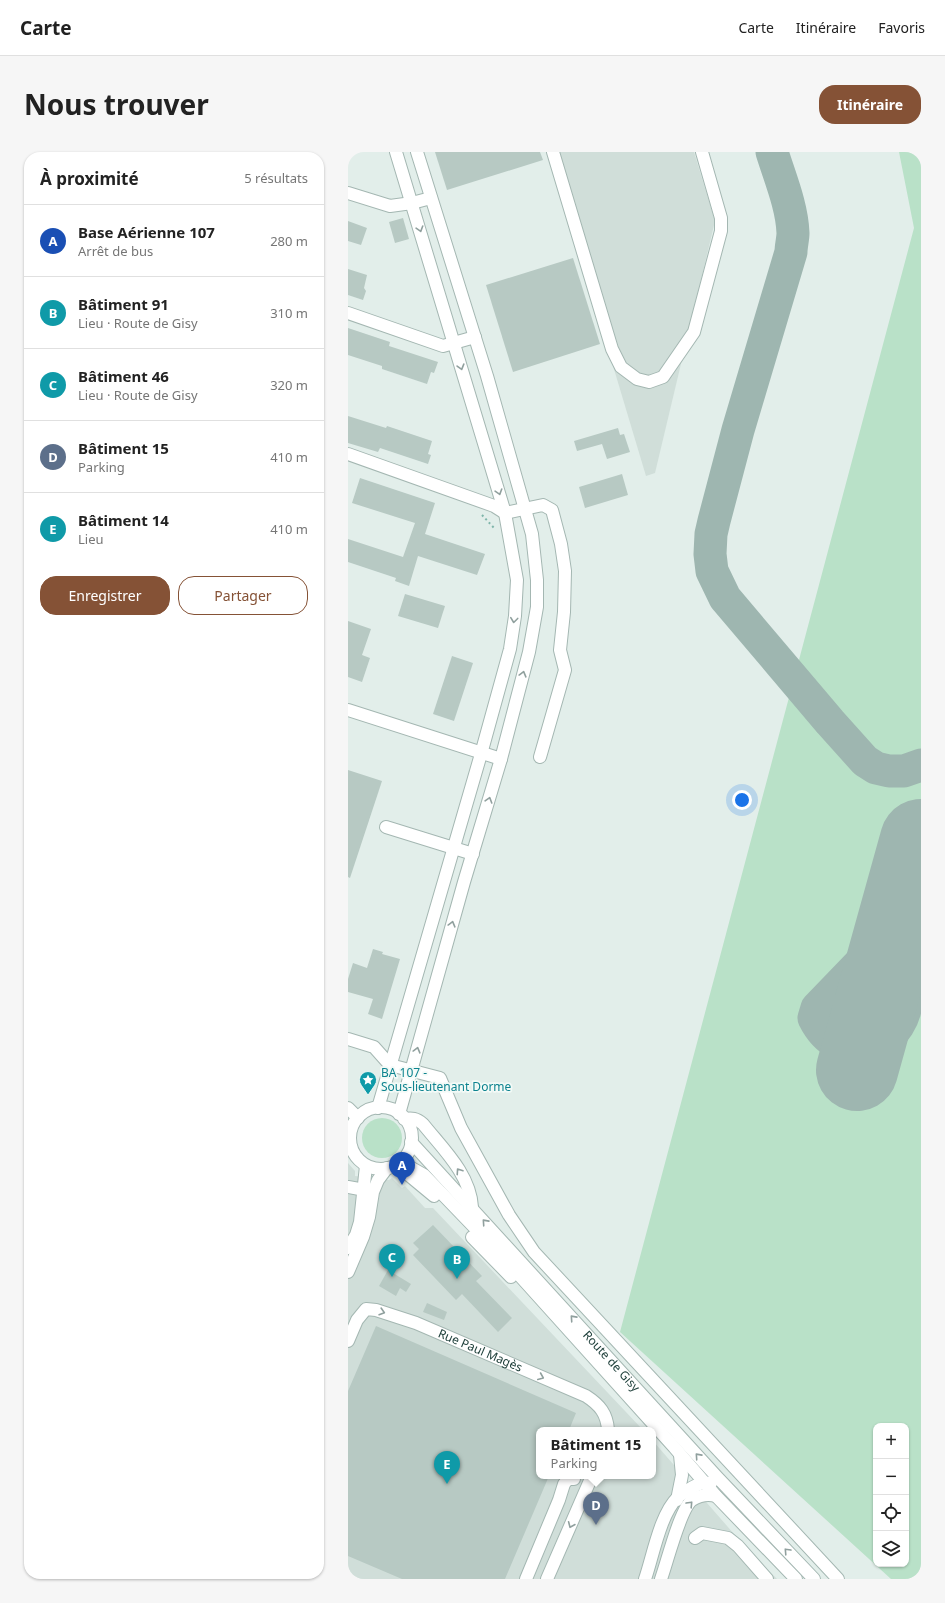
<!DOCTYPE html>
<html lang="fr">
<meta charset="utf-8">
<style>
:root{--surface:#fff;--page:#f6f6f6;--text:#222;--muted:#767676;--line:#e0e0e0;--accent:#855236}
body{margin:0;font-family:"Noto Sans",sans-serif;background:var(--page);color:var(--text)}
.controls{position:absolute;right:12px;bottom:12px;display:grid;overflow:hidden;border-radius:8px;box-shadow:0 1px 3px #0004}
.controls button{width:36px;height:36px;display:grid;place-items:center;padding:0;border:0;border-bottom:1px solid var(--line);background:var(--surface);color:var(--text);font:20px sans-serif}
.you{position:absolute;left:394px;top:648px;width:14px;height:14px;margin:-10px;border:3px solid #fff;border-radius:50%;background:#1a73e8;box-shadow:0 0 0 6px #1a73e833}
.badge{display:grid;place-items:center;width:26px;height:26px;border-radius:50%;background:var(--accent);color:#fff;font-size:13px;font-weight:700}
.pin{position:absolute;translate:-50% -33px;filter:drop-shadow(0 1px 2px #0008)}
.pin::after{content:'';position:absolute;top:21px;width:14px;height:12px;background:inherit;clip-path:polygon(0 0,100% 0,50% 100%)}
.popup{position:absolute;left:188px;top:1275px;width:120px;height:52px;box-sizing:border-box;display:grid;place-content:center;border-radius:8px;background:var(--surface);filter:drop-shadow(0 1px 3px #0005);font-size:13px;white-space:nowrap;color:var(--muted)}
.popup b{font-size:15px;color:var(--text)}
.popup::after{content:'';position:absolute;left:50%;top:100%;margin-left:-8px;border:8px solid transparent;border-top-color:var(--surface)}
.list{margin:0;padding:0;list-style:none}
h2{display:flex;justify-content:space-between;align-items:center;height:52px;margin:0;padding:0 16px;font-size:17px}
h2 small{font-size:13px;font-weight:400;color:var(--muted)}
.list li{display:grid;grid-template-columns:26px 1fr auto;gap:12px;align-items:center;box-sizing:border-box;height:72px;padding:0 16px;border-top:1px solid var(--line)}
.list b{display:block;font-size:15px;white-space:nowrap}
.list p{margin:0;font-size:13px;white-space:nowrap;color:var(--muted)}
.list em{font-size:13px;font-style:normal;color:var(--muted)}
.actions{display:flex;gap:8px;padding:12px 16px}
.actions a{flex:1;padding:9px 0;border:1px solid var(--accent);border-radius:16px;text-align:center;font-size:14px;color:var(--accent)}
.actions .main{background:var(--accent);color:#fff}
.icon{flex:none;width:22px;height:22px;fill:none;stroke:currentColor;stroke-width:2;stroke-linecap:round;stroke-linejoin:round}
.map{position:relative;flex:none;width:573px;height:1427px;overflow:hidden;border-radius:16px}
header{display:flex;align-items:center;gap:24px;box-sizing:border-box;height:56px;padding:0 20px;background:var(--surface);border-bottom:1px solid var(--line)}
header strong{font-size:19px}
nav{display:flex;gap:22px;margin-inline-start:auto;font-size:14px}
.intro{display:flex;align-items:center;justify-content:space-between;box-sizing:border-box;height:96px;padding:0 24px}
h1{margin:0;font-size:28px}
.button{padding:10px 18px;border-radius:16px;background:var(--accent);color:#fff;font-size:14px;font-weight:700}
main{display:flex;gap:24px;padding:0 24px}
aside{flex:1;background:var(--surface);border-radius:16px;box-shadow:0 1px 3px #0004}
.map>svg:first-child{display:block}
.built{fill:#d0ded9}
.green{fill:#b9e1c8;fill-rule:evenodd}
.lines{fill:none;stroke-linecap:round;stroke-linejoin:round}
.taxiway{stroke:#9eb6b0;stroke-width:33}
.runway{stroke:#9eb6b0;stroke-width:82}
.building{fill:#b7c9c3}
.minor-casing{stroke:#a4b7b2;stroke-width:14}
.path{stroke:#7fb5aa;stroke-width:2;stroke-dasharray:2 3;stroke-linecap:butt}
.minor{stroke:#fff;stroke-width:12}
.oneway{stroke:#90a09e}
.labels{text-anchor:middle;stroke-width:3.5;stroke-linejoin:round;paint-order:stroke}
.culture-label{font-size:12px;fill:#0d838f;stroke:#f3faf7;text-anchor:start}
.street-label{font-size:12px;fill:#20413c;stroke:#f3faf7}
</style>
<header>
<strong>Carte</strong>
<nav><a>Carte</a><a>Itinéraire</a><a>Favoris</a></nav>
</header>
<div class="intro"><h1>Nous trouver</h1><a class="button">Itinéraire</a></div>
<main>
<aside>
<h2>À proximité<small>5 résultats</small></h2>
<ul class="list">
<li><span class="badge" style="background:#1a4fb4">A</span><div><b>Base Aérienne 107</b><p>Arrêt de bus</p></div><em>280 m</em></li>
<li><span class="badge" style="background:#0f9aa8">B</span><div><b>Bâtiment 91</b><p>Lieu · Route de Gisy</p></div><em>310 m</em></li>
<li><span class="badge" style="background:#0f9aa8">C</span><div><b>Bâtiment 46</b><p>Lieu · Route de Gisy</p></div><em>320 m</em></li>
<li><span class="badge" style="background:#5c6f8a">D</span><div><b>Bâtiment 15</b><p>Parking</p></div><em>410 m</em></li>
<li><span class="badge" style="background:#0f9aa8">E</span><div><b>Bâtiment 14</b><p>Lieu</p></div><em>410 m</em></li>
</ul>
<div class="actions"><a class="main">Enregistrer</a><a>Partager</a></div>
</aside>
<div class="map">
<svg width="573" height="1427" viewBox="0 0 573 1427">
<rect width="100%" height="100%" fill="#e2eeea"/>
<g class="built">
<path d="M201,0H346L367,69L307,321L298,324Z"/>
<path d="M0,1011L7,1019V1024L41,1028L44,1026L54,1036L57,1034L77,1056H85L295,1278H191V1324H305V1289L386,1382L429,1427H0Z"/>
</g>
<g class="green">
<path d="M551,0H573V1427H543L272,1180L566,76ZM528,1274H558V1412H528Z"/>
<circle cx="34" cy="986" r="20"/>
</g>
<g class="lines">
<g class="taxiway">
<path d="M424,0C432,26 444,54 445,81C445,87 443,94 443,100L390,278L366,369L363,382L362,402L364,419L377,446L482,570L517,609L528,616L541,619H556L573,613"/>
<path d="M540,807C546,816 553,823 557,833C559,838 559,845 558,851C555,884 519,907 489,891C479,886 471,876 466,866L469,856L550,772"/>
</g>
<path class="runway" d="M509,918L573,688"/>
</g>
<g class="building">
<path d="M87,0H192L195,8L99,38Z"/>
<path d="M55,66L61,87L47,91L41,70Z"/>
<path d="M0,69L19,76L13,93L0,89Z"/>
<path d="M225,106L252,192L165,220L138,133Z"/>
<path d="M0,117L19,123L16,136L18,139L15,148L0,143Z"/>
<path d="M0,176L42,190L41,194L90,210L86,221L83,220L79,232L34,217V214L0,203Z"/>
<path d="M0,264L38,276L39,274L84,289L80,302L83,303L80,312L32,296L30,300L0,291Z"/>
<path d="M270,276L272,283L276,282L282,300L259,307L254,292L229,299L226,289Z"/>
<path d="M274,322L280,343L237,356L231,335Z"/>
<path d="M12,326L87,351L77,382L137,402L129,423L70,404L61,434L47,429L48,426L0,410V387L55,405L67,371L4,351Z"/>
<path d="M57,442L97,454L90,476L50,464Z"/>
<path d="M0,469L23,477L14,503L22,506L14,530L0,525Z"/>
<path d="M104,504L125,511L106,569L85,562Z"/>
<path d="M0,618L34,629L2,726L0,725Z"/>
<path d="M25,797L35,800L34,802L52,807L34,867L20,862L25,847L0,840V827L5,811L19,816Z"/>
<path d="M85,1073L134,1124L128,1129L164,1166L150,1180L114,1142L108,1148L65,1103L71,1097L65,1091Z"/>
<path d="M40,1118L63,1132L58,1140L52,1136L48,1144L31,1134Z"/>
<path d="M79,1151L99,1160L96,1168L75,1160Z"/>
<path d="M28,1174L228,1261L221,1278H191V1324H201L157,1427H54L0,1404V1239Z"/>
</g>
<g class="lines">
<defs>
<g id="minor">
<path d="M205,0L264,197L273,215L289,227L301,230L315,225L346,180L373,79V66L354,0"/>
<path d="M0,41L42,54L64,51L83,46"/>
<path d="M0,161L95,194L127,185"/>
<path d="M0,302L146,354L157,361L195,353L204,358L213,392L217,419L216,460L212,498L217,518L192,605"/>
<path d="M0,558L153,607"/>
<path d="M38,675L125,702"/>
<path d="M0,887L26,895L42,913L92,926L113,976L161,1063L186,1100L490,1427"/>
<circle cx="33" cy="986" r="31"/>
<path d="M0,956L10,966"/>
<path d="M30,956L133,602L162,497L167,464L169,428L157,361L48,0"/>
<path d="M51,962L116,730L153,607L181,500L189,455V428L184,382L139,224L69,0"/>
<path d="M56,967C64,966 68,966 75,972C95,997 122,1022 124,1055"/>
<path id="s1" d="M63,990L369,1325L466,1427"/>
<path d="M53,1010L76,1023L154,1104L326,1295L368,1344L448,1427"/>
<path d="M51,1015L86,1044"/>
<path d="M0,1035L22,1039"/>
<path d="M124,1085L163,1125"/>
<path d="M0,1096L8,1083L12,1070L18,1014"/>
<path d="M0,1120L15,1085L21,1065L25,1040L30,1028L39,1016"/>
<path id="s2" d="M0,1189L9,1168L18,1157L28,1158L68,1171L238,1244C252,1253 259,1262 260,1278"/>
<path d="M329,1348L334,1323L332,1303"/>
<path d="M347,1386L354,1381L380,1386L390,1394L419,1427"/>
<path d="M178,1427L211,1348L216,1332L220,1327H226"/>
<path d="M199,1427L244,1324"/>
<path d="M297,1427C305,1404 312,1362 330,1345C333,1342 337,1340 340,1338C348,1333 353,1330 363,1331"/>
<path d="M313,1427C319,1411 332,1357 344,1348C352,1343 360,1342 368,1344"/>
</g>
</defs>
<use href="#minor" class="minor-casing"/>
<path class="path" d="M134,363L147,377"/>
<use href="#minor" class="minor"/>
</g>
<defs><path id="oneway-chevron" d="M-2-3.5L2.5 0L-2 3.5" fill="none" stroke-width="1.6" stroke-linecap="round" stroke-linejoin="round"/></defs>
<g class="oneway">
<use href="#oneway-chevron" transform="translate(72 77) rotate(73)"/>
<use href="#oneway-chevron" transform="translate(113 215) rotate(74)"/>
<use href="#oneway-chevron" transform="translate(151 340) rotate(73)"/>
<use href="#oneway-chevron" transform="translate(166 468) rotate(97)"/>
<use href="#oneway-chevron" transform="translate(175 522) rotate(-75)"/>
<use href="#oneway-chevron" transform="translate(141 648) rotate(-73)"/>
<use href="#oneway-chevron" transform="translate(104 772) rotate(-75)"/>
<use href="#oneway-chevron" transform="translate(69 898) rotate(-75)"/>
<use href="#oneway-chevron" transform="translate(111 1019) rotate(-124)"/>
<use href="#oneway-chevron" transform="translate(137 1070) rotate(-132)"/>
<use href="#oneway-chevron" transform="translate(34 1160) rotate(17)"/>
<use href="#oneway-chevron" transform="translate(225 1166) rotate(-132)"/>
<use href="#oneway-chevron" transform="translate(193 1225) rotate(23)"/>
<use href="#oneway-chevron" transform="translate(350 1304) rotate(-132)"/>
<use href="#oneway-chevron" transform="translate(342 1352) rotate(-47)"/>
<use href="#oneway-chevron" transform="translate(223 1373) rotate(113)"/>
<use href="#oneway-chevron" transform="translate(439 1399) rotate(-133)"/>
</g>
<defs>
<symbol id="sight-pin" viewBox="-11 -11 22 30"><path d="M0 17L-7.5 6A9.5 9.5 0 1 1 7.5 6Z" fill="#0f9aa8" stroke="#f3faf7"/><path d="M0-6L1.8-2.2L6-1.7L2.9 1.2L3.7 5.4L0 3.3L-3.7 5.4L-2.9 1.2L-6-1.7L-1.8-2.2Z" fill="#fff"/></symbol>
</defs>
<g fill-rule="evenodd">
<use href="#sight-pin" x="10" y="918" width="20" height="27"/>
</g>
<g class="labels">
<g class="culture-label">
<text x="33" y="925">BA 107 -<tspan x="33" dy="14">Sous-lieutenant Dorme</tspan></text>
</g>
<g class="street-label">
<text dy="4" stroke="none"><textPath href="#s2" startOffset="159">Rue Paul Magès</textPath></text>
<text dy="4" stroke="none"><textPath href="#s1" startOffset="297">Route de Gisy</textPath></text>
</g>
</g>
</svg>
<div class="controls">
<button>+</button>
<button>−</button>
<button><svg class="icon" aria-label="locate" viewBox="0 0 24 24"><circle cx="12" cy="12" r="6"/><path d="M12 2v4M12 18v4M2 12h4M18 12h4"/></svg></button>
<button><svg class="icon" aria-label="layers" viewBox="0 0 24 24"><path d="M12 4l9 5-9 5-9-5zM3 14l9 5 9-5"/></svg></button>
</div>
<div class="you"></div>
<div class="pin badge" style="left:54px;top:1033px;background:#1a4fb4">A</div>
<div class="pin badge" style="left:109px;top:1127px;background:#0f9aa8">B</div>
<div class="pin badge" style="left:44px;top:1125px;background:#0f9aa8">C</div>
<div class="pin badge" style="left:248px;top:1373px;background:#5c6f8a">D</div>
<div class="popup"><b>Bâtiment 15</b>Parking</div>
<div class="pin badge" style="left:99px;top:1332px;background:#0f9aa8">E</div>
</div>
</main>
